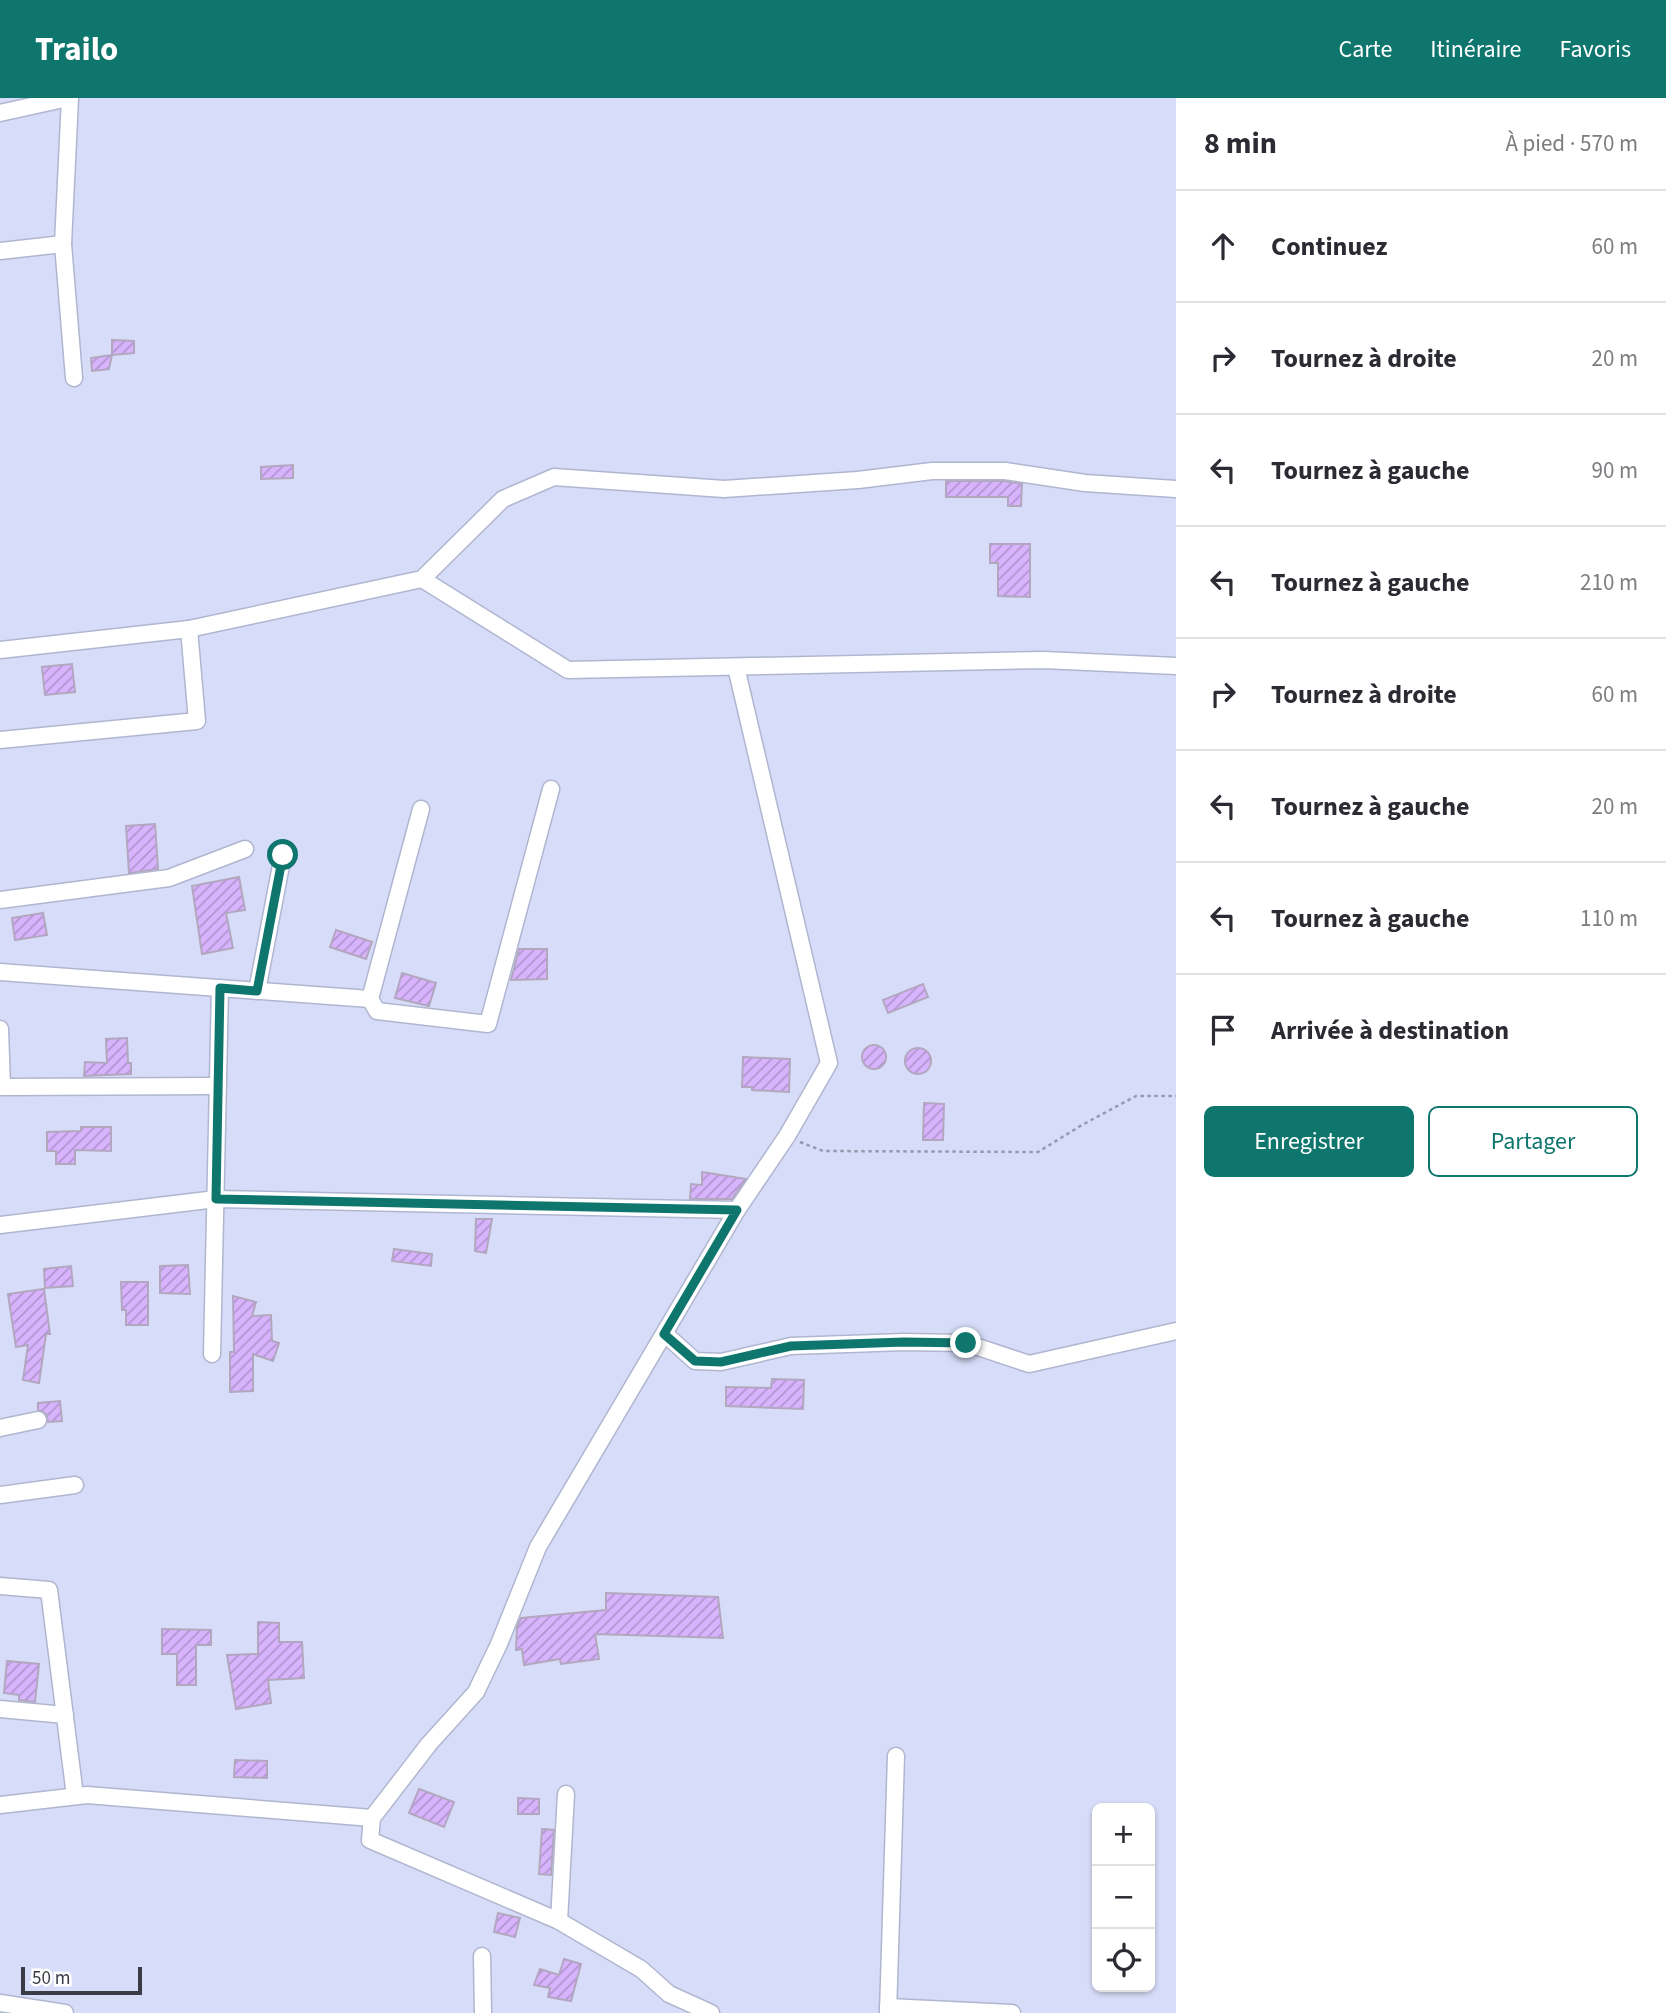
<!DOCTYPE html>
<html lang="fr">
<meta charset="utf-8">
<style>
:root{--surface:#fff;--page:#f2f2f3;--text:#2b2b33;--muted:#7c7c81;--line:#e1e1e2;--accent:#0f766e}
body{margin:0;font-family:"Source Sans 3",sans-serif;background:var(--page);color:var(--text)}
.controls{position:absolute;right:21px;bottom:21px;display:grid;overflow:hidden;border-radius:10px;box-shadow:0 2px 5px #0004}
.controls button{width:63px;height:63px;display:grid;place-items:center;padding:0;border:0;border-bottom:2px solid var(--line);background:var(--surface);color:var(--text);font:35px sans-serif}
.scale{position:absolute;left:21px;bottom:18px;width:121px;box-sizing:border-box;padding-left:7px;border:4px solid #393c46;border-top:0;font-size:19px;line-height:24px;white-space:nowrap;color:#393c46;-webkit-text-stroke:5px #fff;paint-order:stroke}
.stop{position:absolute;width:21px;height:21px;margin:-16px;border:5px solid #0f766e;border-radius:50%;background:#fff}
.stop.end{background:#0f766e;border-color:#fff;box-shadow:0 2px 7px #0008}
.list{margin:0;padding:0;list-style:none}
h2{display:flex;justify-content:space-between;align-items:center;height:91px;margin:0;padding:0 28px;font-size:30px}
h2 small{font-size:23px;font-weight:400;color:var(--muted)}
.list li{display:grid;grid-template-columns:46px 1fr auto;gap:21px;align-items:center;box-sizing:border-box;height:112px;padding:0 28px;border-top:2px solid var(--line)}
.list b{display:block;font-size:26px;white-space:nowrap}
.list em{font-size:23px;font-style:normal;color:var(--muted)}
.actions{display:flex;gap:14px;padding:21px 28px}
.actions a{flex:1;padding:16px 0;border:2px solid var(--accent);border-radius:10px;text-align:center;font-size:24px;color:var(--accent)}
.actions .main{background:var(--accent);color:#fff}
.icon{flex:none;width:38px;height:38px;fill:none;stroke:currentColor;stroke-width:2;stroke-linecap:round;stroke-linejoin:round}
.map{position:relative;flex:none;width:1176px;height:1915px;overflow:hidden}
header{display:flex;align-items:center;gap:42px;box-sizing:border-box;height:98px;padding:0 35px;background:var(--accent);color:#fff}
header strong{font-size:33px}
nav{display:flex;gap:38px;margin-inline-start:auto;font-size:24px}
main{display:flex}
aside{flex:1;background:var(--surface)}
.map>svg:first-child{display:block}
.building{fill:url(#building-hatch);stroke:#b3a7c0;stroke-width:2}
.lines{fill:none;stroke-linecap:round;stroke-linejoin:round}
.street-casing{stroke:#b0b6d0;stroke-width:19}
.path{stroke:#959aad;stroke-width:2.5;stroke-dasharray:3.5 3.5;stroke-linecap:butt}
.street{stroke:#fff;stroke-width:16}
.route{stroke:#0f766e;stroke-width:9}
</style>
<header>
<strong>Trailo</strong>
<nav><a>Carte</a><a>Itinéraire</a><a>Favoris</a></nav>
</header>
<main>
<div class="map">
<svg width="1176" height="1915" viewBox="0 0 1176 1915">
<defs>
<pattern id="building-hatch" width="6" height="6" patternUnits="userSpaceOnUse" patternTransform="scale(1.75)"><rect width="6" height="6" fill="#d9b4fe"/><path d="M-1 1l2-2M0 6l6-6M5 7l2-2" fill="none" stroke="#b194cf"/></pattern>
</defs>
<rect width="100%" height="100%" fill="#d7ddf8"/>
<g class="building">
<path d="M112,242L134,243V255L112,257Z"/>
<path d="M112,257L109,271L92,273L91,260Z"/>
<path d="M293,367V380L261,381V369Z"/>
<path d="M946,383H1004L1022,386L1021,408H1008V399H946Z"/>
<path d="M990,446H1030V499L998,498V465H990Z"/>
<path d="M72,566L75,594L45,597L42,569Z"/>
<path d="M155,726L158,771L129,775L126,728Z"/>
<path d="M239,779L245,812L226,815L233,850L202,856L192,788Z"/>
<path d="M43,815L47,837L15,842L12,820Z"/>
<path d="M336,832L372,844L366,861L330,849Z"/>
<path d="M519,851H547V881L511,882Z"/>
<path d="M402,875L436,885L429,908L395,900Z"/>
<path d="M923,886L928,899L888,915L883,902Z"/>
<path d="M127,940L128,965H131V976L84,978L85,964L107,965L106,941Z"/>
<circle cx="874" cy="959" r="12"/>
<circle cx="918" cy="963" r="13"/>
<path d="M743,959L790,961L789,994L752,992V989H742Z"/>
<path d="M924,1005L944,1006L943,1042H923Z"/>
<path d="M81,1029H111V1053L75,1052V1066H56V1053H47V1034L81,1033Z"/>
<path d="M702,1074L746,1081L732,1101H690L691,1086L702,1087Z"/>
<path d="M476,1121H492L486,1155L475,1153Z"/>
<path d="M394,1151L432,1156L431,1168L392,1163Z"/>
<path d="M188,1167L190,1196L160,1195V1168Z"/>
<path d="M71,1168L73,1188L45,1190L44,1171Z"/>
<path d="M121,1184H148V1227H126V1212H122Z"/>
<path d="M44,1191L50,1236H46L39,1285L23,1282L28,1247L16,1249L8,1196Z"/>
<path d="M233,1198L256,1204L252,1218L271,1217L272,1243L279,1245L273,1263L253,1256V1293L230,1294V1254H234Z"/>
<path d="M772,1281L804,1282L803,1311L726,1308V1289L771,1290Z"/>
<path d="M60,1303L62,1323L48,1324L46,1316L38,1312V1305Z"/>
<path d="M606,1495L718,1499L723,1540L595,1536L599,1561L561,1566L560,1561L524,1567L522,1551L516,1552L517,1529L521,1520L606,1512Z"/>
<path d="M258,1524L279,1525V1544H302L304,1580L268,1582L271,1605L236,1611L227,1557L258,1556Z"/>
<path d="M162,1531L211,1532V1547H196V1587H177V1556H162Z"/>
<path d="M7,1563L39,1566L35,1604L19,1602V1597L4,1595Z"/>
<path d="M235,1662L267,1663V1680L234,1679Z"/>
<path d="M419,1691L454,1704L444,1729L409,1715Z"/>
<path d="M518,1700L539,1701V1716H518Z"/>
<path d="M542,1731L554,1732L551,1777L539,1776Z"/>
<path d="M498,1815L520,1820L515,1839L494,1834Z"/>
<path d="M564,1861L581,1866L571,1903L548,1899L550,1890L534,1887L540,1871L559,1877Z"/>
</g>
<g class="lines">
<defs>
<g id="street">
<path d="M70,0L63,146L74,280"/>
<path d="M0,15L68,0"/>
<path d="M0,153L63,146"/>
<path d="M422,481L568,572L1043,562L1176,568"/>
<path d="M0,552L189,531L422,481L503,401L554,379L724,391L858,382L932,373H1005L1085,385L1176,391"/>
<path d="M0,642L197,623L189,531"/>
<path d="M421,711L370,901L377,913L488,926L551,691"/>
<path d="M0,802L169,780L245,751"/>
<path d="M0,874L370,901"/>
<path d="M257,893L283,757"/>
<path d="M0,931L2,989L218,988"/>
<path d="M0,1127L216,1101L737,1112"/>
<path d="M665,1236L695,1263L721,1264L791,1248L904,1244L966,1245L1029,1266L1176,1233"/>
<path d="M212,1256L220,890"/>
<path d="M0,1330L38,1322"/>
<path d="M0,1397L75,1387"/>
<path d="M0,1488L49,1492L75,1698"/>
<path d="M0,1611L65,1617"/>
<path d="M0,1707L87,1697L372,1720"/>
<path d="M559,1823L566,1696"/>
<path d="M482,1858L483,1915"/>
<path d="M0,1905L65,1915"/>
<path d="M888,1909L1012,1915"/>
<path d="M711,1915L669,1896L641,1871L559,1823L370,1742L372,1720L429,1646L476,1594L499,1546L538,1449L737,1112L787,1038L829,965L736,569"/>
<path d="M888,1915L896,1658"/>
</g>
</defs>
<use href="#street" class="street-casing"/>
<path class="path" d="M800,1044L823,1053L1038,1054L1082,1027L1136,998H1176"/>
<use href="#street" class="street"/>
</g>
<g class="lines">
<path class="route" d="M283,757L257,893L220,890L216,1101L737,1112L664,1236L695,1263L721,1264L791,1248L904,1244L966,1245"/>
</g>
</svg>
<div class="controls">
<button>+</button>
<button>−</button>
<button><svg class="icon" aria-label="locate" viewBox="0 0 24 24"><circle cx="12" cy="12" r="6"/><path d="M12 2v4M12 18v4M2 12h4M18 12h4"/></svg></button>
</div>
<div class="scale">50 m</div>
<div class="stop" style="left:283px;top:757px"></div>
<div class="stop end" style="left:966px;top:1245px"></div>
</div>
<aside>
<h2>8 min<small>À pied · 570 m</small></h2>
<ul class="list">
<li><svg class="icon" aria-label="ahead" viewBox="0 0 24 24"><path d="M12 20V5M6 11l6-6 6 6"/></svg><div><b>Continuez</b></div><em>60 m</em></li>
<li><svg class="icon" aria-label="right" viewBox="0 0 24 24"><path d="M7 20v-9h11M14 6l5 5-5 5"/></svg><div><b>Tournez à droite</b></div><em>20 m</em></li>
<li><svg class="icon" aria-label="left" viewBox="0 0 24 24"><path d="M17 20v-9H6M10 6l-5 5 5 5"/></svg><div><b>Tournez à gauche</b></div><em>90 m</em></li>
<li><svg class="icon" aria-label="left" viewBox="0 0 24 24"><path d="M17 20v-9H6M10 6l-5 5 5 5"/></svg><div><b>Tournez à gauche</b></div><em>210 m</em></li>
<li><svg class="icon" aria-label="right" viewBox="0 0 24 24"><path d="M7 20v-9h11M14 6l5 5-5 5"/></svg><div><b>Tournez à droite</b></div><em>60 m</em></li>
<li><svg class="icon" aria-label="left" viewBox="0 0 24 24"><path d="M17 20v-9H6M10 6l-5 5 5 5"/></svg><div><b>Tournez à gauche</b></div><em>20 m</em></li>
<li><svg class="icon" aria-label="left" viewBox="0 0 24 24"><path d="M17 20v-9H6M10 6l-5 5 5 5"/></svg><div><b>Tournez à gauche</b></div><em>110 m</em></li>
<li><svg class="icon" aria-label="arrive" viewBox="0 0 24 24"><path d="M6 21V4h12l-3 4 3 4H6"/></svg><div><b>Arrivée à destination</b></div></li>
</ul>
<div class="actions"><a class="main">Enregistrer</a><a>Partager</a></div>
</aside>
</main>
